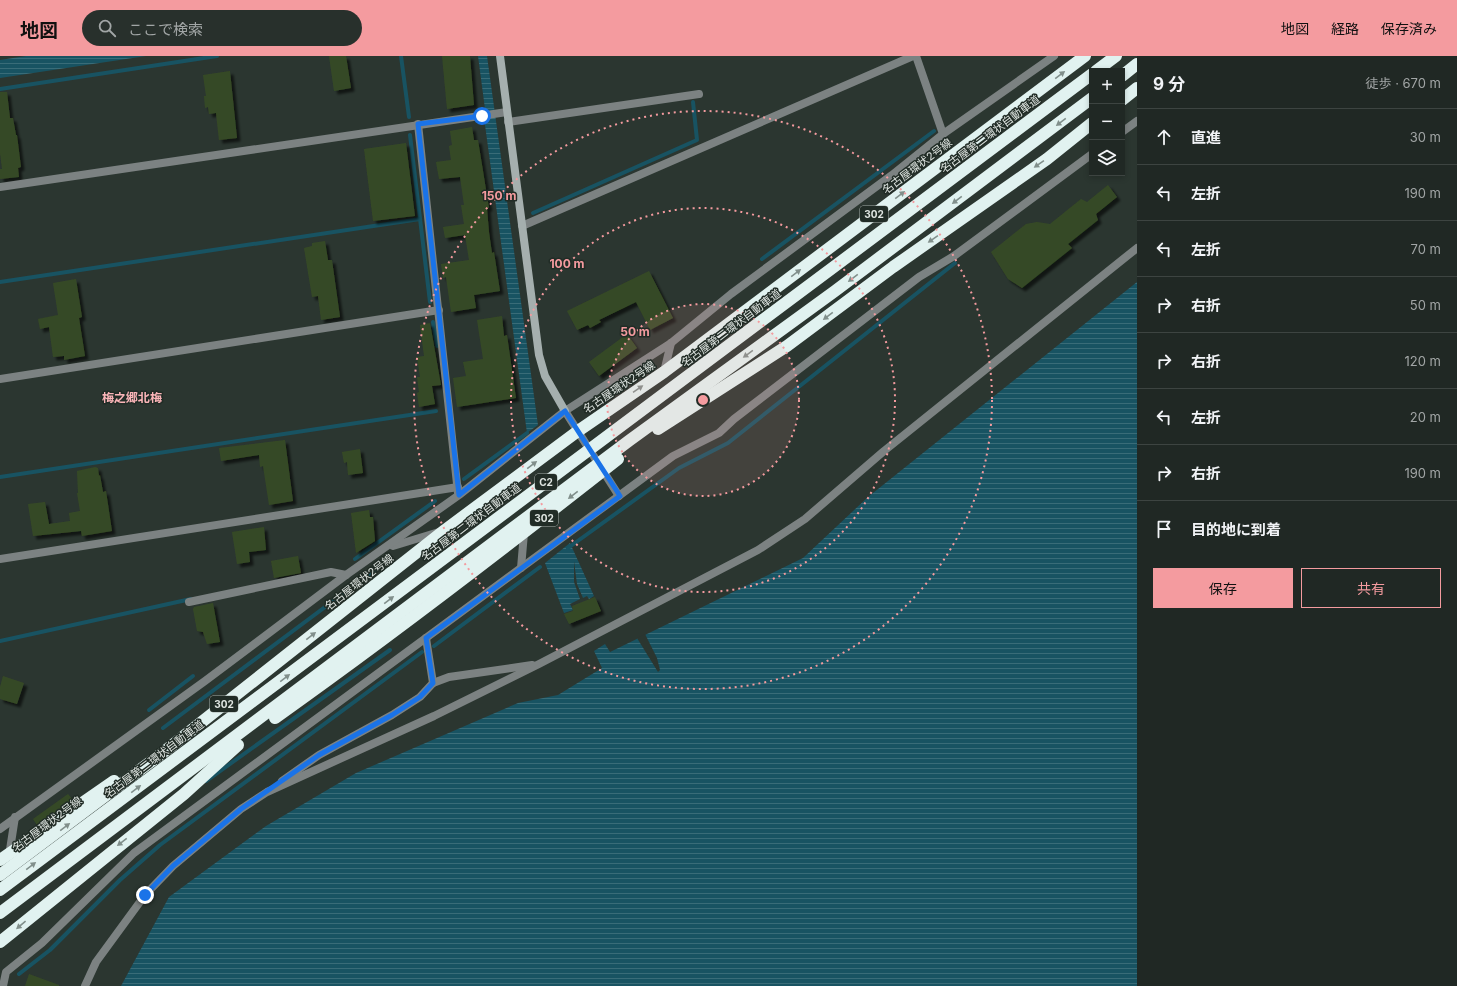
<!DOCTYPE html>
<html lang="ja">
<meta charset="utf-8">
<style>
:root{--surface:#202824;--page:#28302c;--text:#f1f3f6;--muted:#a2a6a6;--line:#3d4441;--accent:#f49b9f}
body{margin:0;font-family:Inter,"Noto Sans JP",sans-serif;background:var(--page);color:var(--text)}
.controls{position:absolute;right:12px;top:12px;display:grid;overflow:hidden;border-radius:0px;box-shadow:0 2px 6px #0003}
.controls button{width:36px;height:36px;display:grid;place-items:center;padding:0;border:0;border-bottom:1px solid var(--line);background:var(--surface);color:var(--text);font:20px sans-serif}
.stop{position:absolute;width:12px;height:12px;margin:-9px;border:3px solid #1a73e8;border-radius:50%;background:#fff}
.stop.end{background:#1a73e8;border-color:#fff;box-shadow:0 1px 4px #0008}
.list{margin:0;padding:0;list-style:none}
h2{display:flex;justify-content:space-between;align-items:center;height:52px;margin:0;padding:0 16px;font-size:17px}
h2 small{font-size:13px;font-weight:400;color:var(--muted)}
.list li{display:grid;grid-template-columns:26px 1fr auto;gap:12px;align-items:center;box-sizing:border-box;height:56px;padding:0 16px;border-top:1px solid var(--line)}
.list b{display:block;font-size:15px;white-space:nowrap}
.list em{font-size:13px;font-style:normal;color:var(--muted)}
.actions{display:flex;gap:8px;padding:12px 16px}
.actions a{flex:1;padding:9px 0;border:1px solid var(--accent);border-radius:0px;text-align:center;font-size:14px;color:var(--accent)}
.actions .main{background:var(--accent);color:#111}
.icon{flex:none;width:22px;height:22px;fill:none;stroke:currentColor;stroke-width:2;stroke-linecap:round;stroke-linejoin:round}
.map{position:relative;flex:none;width:1137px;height:930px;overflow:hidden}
header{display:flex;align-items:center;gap:24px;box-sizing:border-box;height:56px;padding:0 20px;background:var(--accent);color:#111}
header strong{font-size:19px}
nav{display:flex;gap:22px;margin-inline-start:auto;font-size:14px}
.search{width:280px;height:36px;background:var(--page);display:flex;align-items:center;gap:10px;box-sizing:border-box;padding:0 14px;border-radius:22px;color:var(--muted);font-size:15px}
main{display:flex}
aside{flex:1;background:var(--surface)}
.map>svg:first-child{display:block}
.water{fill:url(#water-rules)}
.pier{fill:#2b3630}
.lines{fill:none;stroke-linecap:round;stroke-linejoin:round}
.stream{stroke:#185362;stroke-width:4}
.building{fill:#364a25;filter:url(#shadow)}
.street{stroke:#7c8282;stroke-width:8}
.secondary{stroke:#a5afae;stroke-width:8}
.highway{stroke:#e1f2f0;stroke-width:12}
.oneway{fill:#818f8b}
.route{stroke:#1a73e8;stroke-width:5}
.ring{fill:none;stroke:#f49b9f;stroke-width:2;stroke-dasharray:2 4}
.labels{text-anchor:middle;stroke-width:3;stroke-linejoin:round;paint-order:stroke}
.shield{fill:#212c26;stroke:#a7aeaa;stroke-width:1}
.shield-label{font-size:10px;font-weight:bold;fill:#e0e6e2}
.street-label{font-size:11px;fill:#e0e6e2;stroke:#212c26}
.neighbourhood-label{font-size:12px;font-weight:bold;fill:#fab5b8;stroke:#212c26}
.centre{fill:#f49b9f;stroke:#212c26;stroke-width:2}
.ring-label{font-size:12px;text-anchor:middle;font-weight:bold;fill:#f49b9f;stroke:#212c26;stroke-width:3;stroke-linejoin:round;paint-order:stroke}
</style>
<header>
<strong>地図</strong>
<div class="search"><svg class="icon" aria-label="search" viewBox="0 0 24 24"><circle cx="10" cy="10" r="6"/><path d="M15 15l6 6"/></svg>ここで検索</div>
<nav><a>地図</a><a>経路</a><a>保存済み</a></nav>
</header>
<main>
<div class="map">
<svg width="1137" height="930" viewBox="0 0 1137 930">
<defs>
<pattern id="water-rules" width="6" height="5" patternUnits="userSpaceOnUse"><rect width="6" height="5" fill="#185362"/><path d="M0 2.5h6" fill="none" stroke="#396c78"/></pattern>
<filter id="shadow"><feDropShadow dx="3.5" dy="3.5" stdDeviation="1" flood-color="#0009"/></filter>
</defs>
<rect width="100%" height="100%" fill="#2b3630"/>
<g class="water">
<path d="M26,0H146L0,22V4Z"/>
<path d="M478,0H487L538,369L527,377L485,69V53Z"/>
<path d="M1137,226V930H121L169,841L266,770L356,717L518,647L558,639L602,612L594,595L605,588L610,596L803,502L868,441Z"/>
<path d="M570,487L594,540L589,543L587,540L583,542L577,528L574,505V526L580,543L570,548L573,554L564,557L545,507Z"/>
</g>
<path class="pier" d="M645,578L657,602L660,614L658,616L637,582Z"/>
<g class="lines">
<g class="stream">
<path d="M401,0L409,61"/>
<path d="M0,33L217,0"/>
<path d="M410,79L430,246"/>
<path d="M533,157L697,84L693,46"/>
<path d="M762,203L934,75"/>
<path d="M0,226L420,163"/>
<path d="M433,266L437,290"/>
<path d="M0,421L436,355"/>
<path d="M464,423L527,377"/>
<path d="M568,492L679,412L728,387L955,207"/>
<path d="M355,503L435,445"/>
<path d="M0,585L191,543"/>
<path d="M434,590L540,511"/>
<path d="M149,654L193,620"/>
<path d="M163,672L376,513"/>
<path d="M206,725L390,594"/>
<path d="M19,918L50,894L120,824L160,789L422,596"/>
</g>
</g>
<g class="building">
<path d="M329,0H346L351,32L334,35Z"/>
<path d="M442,0H470L474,49L447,53Z"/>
<path d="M230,15L237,82L219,84L216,57L209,58L208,51L205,52L204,40H206L203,19Z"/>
<path d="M0,36H7L10,62H13L16,79H17L21,111L18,112L19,121L0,123V113H2L0,97Z"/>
<path d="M472,71L474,84H478L489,152H487L489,176L492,197L494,196L500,235L474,239L476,252L451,256L446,221L443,222L441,208L469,204L465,179L445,182L443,171L464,168L461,149H464L460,121L439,123L436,106L451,104L449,90L452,89L450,75Z"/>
<path d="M406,87L415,160L373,165L364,93Z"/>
<path d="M1108,129L1117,141L1096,158L1098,164L1068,188L1072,192L1022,232L1008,223L991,196L1026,168L1037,166L1050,168L1081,143L1087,146Z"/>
<path d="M325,185L328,204H332L340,261L321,264L318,240L312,241L304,192L312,190V187Z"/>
<path d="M649,215L673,262L650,274L636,246L599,264L601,266L590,272L588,269L577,274L567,255Z"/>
<path d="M76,223L82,261L79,262L85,300L64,304V300L53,301L49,271L40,273L38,263L58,259L53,227Z"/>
<path d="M502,260L504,280L507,279L516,342L457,351L453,322L466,320L463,306L483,303L477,264Z"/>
<path d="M430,267L441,329L432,330L435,348L419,351L417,337L419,336L417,321H420L417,301L424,300L420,269Z"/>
<path d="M627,278L637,292L599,320L589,306Z"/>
<path d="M285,384L293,445L269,449L263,410L260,411L259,399L221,405L219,392Z"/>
<path d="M360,393L363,417L348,419L347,406L344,407L342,396Z"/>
<path d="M95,411L98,412L99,420L100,419L103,436L106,435L112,475L82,480L81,475L33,480L28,448L45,446L49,468L70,465L69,457L80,455L77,437H78L77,415Z"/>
<path d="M369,454L370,461H373L375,485L356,497L351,457Z"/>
<path d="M264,471L266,494L249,496L250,506L237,508L232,476Z"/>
<path d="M298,500L301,517L274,522L271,505Z"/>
<path d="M595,541L601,555L569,568L564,558L573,555L572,550Z"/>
<path d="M213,547L220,586L207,588L203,576L197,575L193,553L194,551Z"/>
<path d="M3,620L24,627L17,648L0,643V631Z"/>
<path d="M68,738L73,744L37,769L33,763Z"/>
<path d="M29,918L59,929V930H25Z"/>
</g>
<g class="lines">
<g class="street">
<path d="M916,0L943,78"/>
<path d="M508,66L699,38"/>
<path d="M418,68L458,437"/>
<path d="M1122,76L1137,65"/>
<path d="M0,131L507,56"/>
<path d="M522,170L913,0"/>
<path d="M664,316L671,287"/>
<path d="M0,323L439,254"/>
<path d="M565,355L619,440"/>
<path d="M393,490L439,476"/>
<path d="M0,503L458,431"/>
<path d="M521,512L524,477"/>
<path d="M189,546L331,516L346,519"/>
<path d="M426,582L433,627"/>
<path d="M282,725L319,699L392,659L420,641L433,627L449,621L532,609"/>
<path d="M0,773L205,625L346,519L459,439L565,355L671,287L731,238L892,119L943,78L1054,0"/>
<path d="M9,800L15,761"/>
<path d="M3,930L6,916L42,887L134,797L673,400L719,377L734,363L919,221L954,200L1092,98"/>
<path d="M85,930L96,906L145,839L173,810L241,753L267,736L434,660L539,608L758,494L805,463L884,395L1137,192"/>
</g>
<path class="secondary" d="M500,0L539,299L545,320L565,355"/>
<g class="highway">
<path d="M1096,15L1116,0"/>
<path d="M1122,20L1137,8"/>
<path d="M1122,44L1137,32"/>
<path d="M658,373L787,290L893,211L1047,103L1092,67"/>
<path d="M275,662C392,579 505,492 618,403"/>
<path d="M0,804L114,725"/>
<path d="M0,819L165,695L445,474L578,375L664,316L1085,0"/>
<path d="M0,834L1092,18"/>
<path d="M0,857L630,384L835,235L1092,42"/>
<path d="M0,886L184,738L238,689"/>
</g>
</g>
<defs><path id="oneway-solid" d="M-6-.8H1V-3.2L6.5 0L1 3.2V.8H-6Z"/></defs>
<g class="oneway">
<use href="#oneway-solid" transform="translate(1060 19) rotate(-37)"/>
<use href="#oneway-solid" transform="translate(1061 66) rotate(143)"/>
<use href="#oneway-solid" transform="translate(1039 108) rotate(145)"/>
<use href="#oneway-solid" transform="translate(900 139) rotate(-37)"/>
<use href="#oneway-solid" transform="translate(957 144) rotate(143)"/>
<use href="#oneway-solid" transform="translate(933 183) rotate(145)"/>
<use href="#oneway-solid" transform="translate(796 217) rotate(-37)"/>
<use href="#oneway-solid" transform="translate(853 222) rotate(143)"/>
<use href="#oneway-solid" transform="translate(828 260) rotate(143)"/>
<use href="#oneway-solid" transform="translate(748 298) rotate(144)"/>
<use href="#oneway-solid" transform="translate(638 333) rotate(-34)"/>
<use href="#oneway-solid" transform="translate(532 409) rotate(-37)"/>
<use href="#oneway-solid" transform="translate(573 439) rotate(142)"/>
<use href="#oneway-solid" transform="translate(389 544) rotate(-37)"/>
<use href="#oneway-solid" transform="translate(311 580) rotate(-38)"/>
<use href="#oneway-solid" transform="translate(285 622) rotate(-37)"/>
<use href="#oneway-solid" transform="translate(136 733) rotate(-37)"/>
<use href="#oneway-solid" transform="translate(65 771) rotate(-37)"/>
<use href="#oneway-solid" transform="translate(122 786) rotate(142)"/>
<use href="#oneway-solid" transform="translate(31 810) rotate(-37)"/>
<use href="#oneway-solid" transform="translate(21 869) rotate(140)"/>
</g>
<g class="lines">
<path class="route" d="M145,839L173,810L241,753L319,699L392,659L420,641L433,627L426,582L620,440L565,355L459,439L418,68L482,60"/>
</g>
<circle cx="703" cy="344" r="96" fill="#f49b9f" fill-opacity=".12"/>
<g class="ring">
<circle cx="703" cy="344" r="96"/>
<circle cx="703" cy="344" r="192"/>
<circle cx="703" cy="344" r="289"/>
</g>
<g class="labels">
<g class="shield">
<rect x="860" y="150" width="28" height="16" rx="3"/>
<rect x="535" y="418" width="22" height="16" rx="3"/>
<rect x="530" y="454" width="28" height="16" rx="3"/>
<rect x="210" y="640" width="28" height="16" rx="3"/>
</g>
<g class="shield-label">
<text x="874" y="162">302</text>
<text x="546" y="430">C2</text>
<text x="544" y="466">302</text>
<text x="224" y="652">302</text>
</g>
<g class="street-label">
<text transform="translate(990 78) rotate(-37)" y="4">名古屋第二環状自動車道</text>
<text transform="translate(917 110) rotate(-37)" y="4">名古屋環状2号線</text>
<text transform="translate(731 272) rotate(-37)" y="4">名古屋第二環状自動車道</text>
<text transform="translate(619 331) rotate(-34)" y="4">名古屋環状2号線</text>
<text transform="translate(471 466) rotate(-37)" y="4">名古屋第二環状自動車道</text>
<text transform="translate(359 526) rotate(-38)" y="4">名古屋環状2号線</text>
<text transform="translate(154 703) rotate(-37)" y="4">名古屋第二環状自動車道</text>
<text transform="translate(47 768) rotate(-37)" y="4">名古屋環状2号線</text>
</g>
<g class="neighbourhood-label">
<text x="132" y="346">梅之郷北梅</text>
</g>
</g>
<circle cx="703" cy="344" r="6" class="centre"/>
<g class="ring-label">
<text x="499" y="144">150 m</text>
<text x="567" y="212">100 m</text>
<text x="635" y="280">50 m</text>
</g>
</svg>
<div class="controls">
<button>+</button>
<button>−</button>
<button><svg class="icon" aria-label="layers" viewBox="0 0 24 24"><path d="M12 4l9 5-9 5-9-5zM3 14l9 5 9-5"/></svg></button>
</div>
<div class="stop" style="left:482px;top:60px"></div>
<div class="stop end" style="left:145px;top:839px"></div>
</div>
<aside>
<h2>9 分<small>徒歩 · 670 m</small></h2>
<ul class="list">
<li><svg class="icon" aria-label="ahead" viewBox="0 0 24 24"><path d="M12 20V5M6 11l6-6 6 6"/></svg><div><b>直進</b></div><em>30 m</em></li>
<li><svg class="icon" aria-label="left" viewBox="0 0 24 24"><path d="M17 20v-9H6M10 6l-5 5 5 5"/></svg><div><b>左折</b></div><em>190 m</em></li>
<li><svg class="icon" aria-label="left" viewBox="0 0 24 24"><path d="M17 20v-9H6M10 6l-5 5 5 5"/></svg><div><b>左折</b></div><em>70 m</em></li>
<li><svg class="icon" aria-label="right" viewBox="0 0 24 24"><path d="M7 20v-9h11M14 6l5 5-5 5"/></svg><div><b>右折</b></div><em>50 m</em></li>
<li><svg class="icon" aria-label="right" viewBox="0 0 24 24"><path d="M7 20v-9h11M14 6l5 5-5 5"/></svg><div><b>右折</b></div><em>120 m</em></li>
<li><svg class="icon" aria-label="left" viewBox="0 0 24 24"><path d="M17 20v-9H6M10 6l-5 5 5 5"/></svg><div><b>左折</b></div><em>20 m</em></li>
<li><svg class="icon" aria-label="right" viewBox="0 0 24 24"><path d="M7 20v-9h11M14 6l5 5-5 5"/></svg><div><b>右折</b></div><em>190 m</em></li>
<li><svg class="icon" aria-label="arrive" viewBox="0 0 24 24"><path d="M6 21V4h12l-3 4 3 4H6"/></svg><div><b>目的地に到着</b></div></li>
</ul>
<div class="actions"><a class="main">保存</a><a>共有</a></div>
</aside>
</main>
